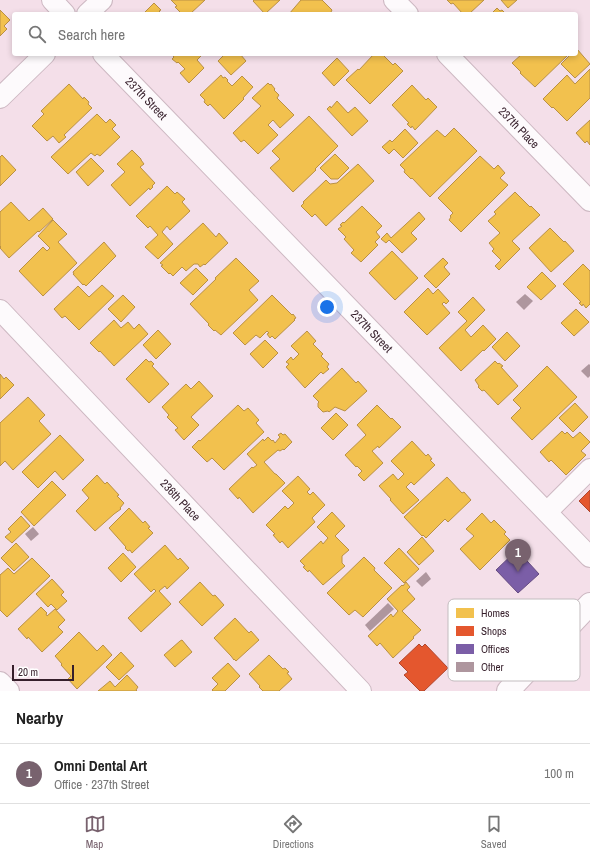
<!DOCTYPE html>
<meta charset="utf-8">
<style>
:root{--surface:#fff;--page:#f6f6f6;--text:#222;--muted:#767676;--line:#e0e0e0;--accent:#78626e}
body{margin:0;font-family:"Archivo Narrow",sans-serif;background:var(--page);color:var(--text)}
.scale{position:absolute;left:12px;bottom:10px;width:62px;box-sizing:border-box;padding-left:4px;border:2px solid #361f2b;border-top:0;font-size:11px;line-height:14px;white-space:nowrap;color:#361f2b;-webkit-text-stroke:3px #fff;paint-order:stroke}
.you{position:absolute;left:327px;top:307px;width:14px;height:14px;margin:-10px;border:3px solid #fff;border-radius:50%;background:#1a73e8;box-shadow:0 0 0 6px #1a73e833}
.badge{display:grid;place-items:center;width:26px;height:26px;border-radius:50%;background:var(--accent);color:#fff;font-size:13px;font-weight:700}
.pin{position:absolute;translate:-50% -33px;filter:drop-shadow(0 1px 2px #0008)}
.pin::after{content:'';position:absolute;top:21px;width:14px;height:12px;background:inherit;clip-path:polygon(0 0,100% 0,50% 100%)}
.list{margin:0;padding:0;list-style:none}
h2{display:flex;justify-content:space-between;align-items:center;height:52px;margin:0;padding:0 16px;font-size:17px}
h2 small{font-size:13px;font-weight:400;color:var(--muted)}
.list li{display:grid;grid-template-columns:26px 1fr auto;gap:12px;align-items:center;box-sizing:border-box;height:60px;padding:0 16px;border-top:1px solid var(--line)}
.list b{display:block;font-size:15px;white-space:nowrap}
.list p{margin:0;font-size:13px;white-space:nowrap;color:var(--muted)}
.list em{font-size:13px;font-style:normal;color:var(--muted)}
.icon{flex:none;width:22px;height:22px;fill:none;stroke:currentColor;stroke-width:2;stroke-linecap:round;stroke-linejoin:round}
.map{position:relative;flex:none;width:590px;height:691px;overflow:hidden}
.search{position:absolute;background:var(--surface);box-shadow:0 2px 6px #0003;left:12px;right:12px;top:12px;height:44px;display:flex;align-items:center;gap:10px;box-sizing:border-box;padding:0 14px;border-radius:4px;color:var(--muted);font-size:15px}
.sheet{height:112px;background:var(--surface)}
nav{display:flex;justify-content:space-around;align-items:center;box-sizing:border-box;height:56px;border-top:1px solid var(--line);background:var(--surface);font-size:11px;color:var(--muted)}
nav a{display:grid;justify-items:center;gap:2px}
nav .on{color:var(--accent)}
.map>svg:first-child{display:block}
.homes{fill:#f2c14e;stroke:#ba9044}
.shops{fill:#e4572e;stroke:#b0462d}
.offices{fill:#7b5ea7;stroke:#664b82}
.building{fill:#ae969e}
.lines{fill:none;stroke-linecap:round;stroke-linejoin:round}
.minor-casing{stroke:#cdb8c2;stroke-width:22}
.major-casing{stroke:#cdb8c2;stroke-width:24}
.minor{stroke:#fdfafc;stroke-width:20}
.major{stroke:#fdfafc;stroke-width:22}
.labels{text-anchor:middle;stroke-width:4;stroke-linejoin:round;paint-order:stroke}
.street-label{font-size:12px;fill:#361f2b;stroke:#fff}
.key{fill:#fff;stroke:#c3bcbf;stroke-width:1}
.key-label{font-size:11px;fill:#361f2b}
</style>
<div class="map">
<svg width="590" height="691" viewBox="0 0 590 691">
<rect width="100%" height="100%" fill="#f4dfe9"/>
<g class="homes">
<path d="M171,0H205L190,14H182L175,7L177,6Z"/>
<path d="M254,0H280L265,14L253,1Z"/>
<path d="M301,0H322L332,10L331,12L333,14H289Z"/>
<path d="M447,0H484L469,14H463L453,3L451,4Z"/>
<path d="M501,0H517L508,8Z"/>
<path d="M154,3L161,10L159,11L162,14H143Z"/>
<path d="M497,8L500,11L502,10L504,12L503,14H491Z"/>
<path d="M0,10L10,20L4,26L7,29L0,36Z"/>
<path d="M577,49L590,64L575,78L561,64L571,54H576Z"/>
<path d="M171,54H203L197,60L204,68L189,83L180,73L185,69L178,62L177,63L172,59L174,57Z"/>
<path d="M225,54H240L246,61L231,75L218,61Z"/>
<path d="M374,54H382L393,65L395,63L403,71L370,104L346,80L358,69L359,70Z"/>
<path d="M522,54H569L535,87L520,73L521,72L512,63Z"/>
<path d="M337,58L349,71L334,86L322,73Z"/>
<path d="M590,69V98L567,121L553,107L552,108L543,99L567,75L575,84Z"/>
<path d="M221,75L223,78L225,77L228,80L227,81L232,86L242,76L253,87L243,98L244,99L224,119L210,104L208,106L204,102L205,100L200,95Z"/>
<path d="M268,83L270,85L271,84L275,89L274,90L279,95L277,98L294,115L280,128L273,120L268,125L278,135L258,154L244,140L241,142L233,133L261,106L252,98Z"/>
<path d="M69,84L83,99L84,97L89,102L88,104L92,108L64,135L66,137L59,143L53,136L47,141L32,126L44,114L41,111Z"/>
<path d="M412,85L426,100L428,98L437,107L415,130L412,126L411,128L407,124L409,123L392,105Z"/>
<path d="M337,101L348,113L355,107L368,121L352,136L327,109L330,106L331,108Z"/>
<path d="M97,114L106,123L110,119L116,125L112,129L120,137L100,156L97,154L95,156L91,153L68,174L51,157Z"/>
<path d="M309,116L338,146L315,169L316,170L293,192L270,168L280,159L272,151Z"/>
<path d="M590,120V145L587,141L585,143L576,133Z"/>
<path d="M454,128L477,151L430,197L412,178L411,179L404,172L405,170L400,165L437,130L445,137Z"/>
<path d="M405,129L418,143L403,158L394,149L389,154L382,147L390,140L392,142Z"/>
<path d="M132,150L141,159V160L144,164L140,167L155,183L152,186L153,187L150,190L149,188L130,206L111,185L125,172L117,164Z"/>
<path d="M335,154L349,168L338,179H331L320,168Z"/>
<path d="M2,155L16,170L0,186V157Z"/>
<path d="M480,156L494,169L498,165L505,173L500,178L508,185L461,232L449,220L451,217L450,216L453,213L438,198Z"/>
<path d="M91,158L104,171L88,186L76,172Z"/>
<path d="M358,164L374,181L326,226L315,214L312,217L301,206L304,203L303,202L326,180L330,184L337,183Z"/>
<path d="M167,186L175,194L177,192L185,199L182,202L190,211L170,230L167,226L162,232L173,244L158,259L145,247L158,235L150,226L148,228L136,216Z"/>
<path d="M515,192L530,207L531,206L540,215L512,241L520,249L499,270L495,266L501,260L492,251L494,249L489,243L500,233L488,221L496,214L494,212Z"/>
<path d="M11,202L29,221L43,208L53,219L39,232L38,231L9,258L0,248L1,247L0,246V212Z"/>
<path d="M362,206L382,226L376,232L380,237L375,242L378,245L361,262L351,253L354,250L344,239L346,237L338,229L342,226L340,225L343,222L344,223Z"/>
<path d="M419,212L425,219L411,233L417,239L402,253L389,240L386,243L381,239L387,233L391,238Z"/>
<path d="M53,220L67,234L58,242L77,263L43,296L19,271L43,247L47,251L50,248L38,236Z"/>
<path d="M203,223L216,237L219,233L228,243L205,265L204,264L200,267L198,264H194L186,271L182,267L173,276L170,273L169,274L161,266L163,265L160,263Z"/>
<path d="M550,228L564,242L565,241L574,251L551,272L529,248Z"/>
<path d="M104,242L116,256L86,286L84,284L83,285L73,274H74L73,272Z"/>
<path d="M392,251L418,278L395,300L369,273Z"/>
<path d="M236,258L259,281L249,290L258,300L221,335L215,330L214,331L208,325L209,324L190,304L216,279L215,278Z"/>
<path d="M443,258L448,263L444,267L450,274L436,288L424,276Z"/>
<path d="M583,264L590,271V304L586,308L583,304L582,306L579,303L581,302L563,284Z"/>
<path d="M196,268L208,280L193,295L180,283Z"/>
<path d="M542,272L556,286L541,300L527,287Z"/>
<path d="M102,285L114,296L79,330L65,316L62,318L54,309L78,286L89,297Z"/>
<path d="M428,288L433,294L438,289L447,299L449,301L446,304L444,302L442,304L450,313L427,335L404,312Z"/>
<path d="M123,295L135,307L121,322L108,309Z"/>
<path d="M272,295L292,315L293,314L296,318L294,319L295,320L275,339L272,336L270,338L267,334L269,333L267,331L260,338L256,335L245,345L233,333Z"/>
<path d="M473,297L485,310L465,330L471,337L483,325L496,339L484,351L483,350L461,371L439,348L467,321L458,312Z"/>
<path d="M576,309L589,322L574,336L561,323Z"/>
<path d="M114,320L121,328L128,322L134,329L139,324L148,334L114,366L100,351L99,352L90,343Z"/>
<path d="M158,330L171,344L156,359L143,345Z"/>
<path d="M307,331L316,341L313,344L323,354L321,356L329,364L327,367L329,369L323,374L321,372L305,388L286,367L289,364L286,362L291,357L293,360L299,354L291,346Z"/>
<path d="M507,332L520,346L505,361L492,347Z"/>
<path d="M265,340L278,353L263,368L250,354Z"/>
<path d="M146,359L149,362L151,361L154,364L152,366L169,384L149,403L126,379Z"/>
<path d="M495,361L498,364L499,363L503,366L501,367L518,386L498,405L484,390L482,391L478,387L479,386L475,380Z"/>
<path d="M547,366L577,397L532,440L511,418L521,408L513,400Z"/>
<path d="M342,368L356,383L358,381L367,391L345,411L335,407L329,412L328,411L323,412L318,407V403L319,402L313,396Z"/>
<path d="M0,374L4,379L6,377L14,385L0,399Z"/>
<path d="M199,381L213,396L191,417L199,425L184,440L175,430L178,428L167,417L169,415L162,407L186,384L191,389Z"/>
<path d="M28,397L45,415L39,421L51,434L13,470L5,461L0,466V423Z"/>
<path d="M575,403L588,417L573,432L559,418Z"/>
<path d="M238,405L244,411L248,408L259,420L256,423L264,432L224,470L212,458L207,462L192,447L199,440L200,441Z"/>
<path d="M377,405L391,419L392,418L401,427L379,448L378,446L372,451L383,463L364,481L358,475L362,471L357,466L356,467L345,455L366,435L357,425Z"/>
<path d="M336,413L348,425L333,440L321,428Z"/>
<path d="M562,431L565,434L567,432L573,438L580,432L590,442L581,451L586,455L566,475L551,460L549,462L540,452Z"/>
<path d="M281,433L283,435L285,434L292,442L284,450L283,449L280,451L278,450L264,462L275,474H276L285,483L253,513L239,497L238,499L229,489L252,467L253,468L257,465L247,454L263,439L264,441L268,437L272,441L273,440L275,443L280,437L278,435Z"/>
<path d="M60,435L84,460L63,480L55,471L38,488L22,472Z"/>
<path d="M412,441L426,456L428,454L432,459L430,460L435,465L414,485L411,482L406,487L419,500L403,514L390,500L391,499L379,486L393,474L398,480L404,474L391,461Z"/>
<path d="M97,475L105,484L107,482L119,495L117,496L124,503L120,508L121,509L114,514L95,531L76,511L89,498L82,490Z"/>
<path d="M298,476L310,489L307,492L310,495L313,492L325,505L312,518L315,522L288,548L282,541L280,543L273,535L275,534L266,525L285,506L288,509L294,503L282,491Z"/>
<path d="M447,477L462,493L464,492L471,500L448,522L445,519L426,538L423,535L422,536L404,517Z"/>
<path d="M52,481L66,495L34,526L21,512Z"/>
<path d="M129,508L143,523L145,521L150,527L148,528L153,533L132,553L130,550L128,551L125,548L126,547L109,528Z"/>
<path d="M332,512L345,526L335,536L349,550L342,556V563L345,566L323,585L309,570L308,572L303,567L305,566L300,561L321,541L323,544L328,538L317,527Z"/>
<path d="M482,513L491,523L494,520L506,532L504,534L510,540L480,570L460,549L474,536L466,529Z"/>
<path d="M21,516L30,526L12,543L5,537L11,532L8,529Z"/>
<path d="M422,537L434,551L419,565L407,552Z"/>
<path d="M16,543L29,557L14,571L1,558Z"/>
<path d="M165,545L178,560L180,558L189,568L167,589L165,586L159,591L171,604L141,632L128,618L156,591L154,589L151,592L134,574Z"/>
<path d="M399,548L419,569L404,583L384,563Z"/>
<path d="M123,553L136,567L121,582L108,568Z"/>
<path d="M364,557L375,568L374,570L392,588L363,617L355,610L349,615L327,593Z"/>
<path d="M32,558L50,576L7,617L0,610V575L8,568L14,574Z"/>
<path d="M52,579L64,592L61,595L67,601L57,610L51,604L48,607L36,594Z"/>
<path d="M200,582L213,596L215,595L224,605L202,626L179,602Z"/>
<path d="M406,582L410,587L407,590L415,599L402,611L421,630L413,637L414,638L393,658L380,643L377,646L368,636L391,614L393,617L398,611L387,599L402,585L403,586Z"/>
<path d="M41,607L47,613L46,614L47,616L55,609L65,620L58,627L63,632L42,652L28,637L27,639L18,629Z"/>
<path d="M235,618L249,633L251,631L259,640L236,661L234,659V660L231,656L214,638Z"/>
<path d="M79,632L97,651L103,645L112,655L77,689L68,679L71,676L61,665L62,664L55,656Z"/>
<path d="M182,640L192,652L175,667L164,655L180,641Z"/>
<path d="M121,652L134,666L119,680L106,667Z"/>
<path d="M269,655L283,669L285,668L289,672L287,673L292,679L279,691H263L259,687L260,686L249,674Z"/>
<path d="M228,663L240,676L225,691H213L212,690L218,684L212,678Z"/>
<path d="M127,675L138,687L136,690L137,691H98L110,681L115,687Z"/>
</g>
<g class="shops">
<path d="M590,490V512L579,501Z"/>
<path d="M419,644L422,647L425,644L448,668L424,691H420L404,675L408,672L399,663Z"/>
</g>
<path class="offices" d="M517,550L539,574L518,593L496,570Z"/>
<g class="building">
<path d="M525,294L533,301L524,310L516,302Z"/>
<path d="M589,364L590,365V376L588,378L581,371Z"/>
<path d="M33,527L39,534L31,541L25,534Z"/>
<path d="M426,572L431,579L422,587L416,581Z"/>
<path d="M388,603L394,609L370,631L365,625Z"/>
</g>
<g class="lines">
<defs>
<g id="minor">
<path d="M52,0L65,14"/>
<path d="M394,0L408,14"/>
<path d="M87,14L102,0"/>
<path id="s1" d="M103,54L590,557"/>
<path id="s2" d="M447,54L590,201"/>
<path d="M0,98L45,54"/>
<path id="s3" d="M0,310L361,691"/>
<path d="M547,512L590,469"/>
<path d="M0,682L9,691"/>
</g>
<path id="major" d="M508,691L590,604"/>
</defs>
<use href="#minor" class="minor-casing"/>
<use href="#major" class="major-casing"/>
<use href="#minor" class="minor"/>
<use href="#major" class="major"/>
</g>
<g class="labels">
<g class="street-label">
<text dy="4" stroke="none"><textPath href="#s1" startOffset="62">237th Street</textPath></text>
<text dy="4" stroke="none"><textPath href="#s2" startOffset="103">237th Place</textPath></text>
<text dy="4" stroke="none"><textPath href="#s1" startOffset="386">237th Street</textPath></text>
<text dy="4" stroke="none"><textPath href="#s3" startOffset="262">236th Place</textPath></text>
</g>
</g>
<rect x="448" y="599" width="132" height="82" rx="6" class="key"/>
<rect x="456" y="608" width="18" height="10" fill="#f2c14e"/>
<rect x="456" y="626" width="18" height="10" fill="#e4572e"/>
<rect x="456" y="644" width="18" height="10" fill="#7b5ea7"/>
<rect x="456" y="662" width="18" height="10" fill="#ae969e"/>
<g class="key-label">
<text x="481" y="617">Homes</text>
<text x="481" y="635">Shops</text>
<text x="481" y="653">Offices</text>
<text x="481" y="671">Other</text>
</g>
</svg>
<div class="scale">20 m</div>
<div class="you"></div>
<div class="pin badge" style="left:518px;top:572px">1</div>
<div class="search"><svg class="icon" aria-label="search" viewBox="0 0 24 24"><circle cx="10" cy="10" r="6"/><path d="M15 15l6 6"/></svg>Search here</div>
</div>
<section class="sheet">
<h2>Nearby<small></small></h2>
<ul class="list">
<li><span class="badge">1</span><div><b>Omni Dental Art</b><p>Office · 237th Street</p></div><em>100 m</em></li>
</ul>
</section>
<nav>
<a class="on"><svg class="icon" aria-label="map" viewBox="0 0 24 24"><path d="M3 6l6-2 6 2 6-2v14l-6 2-6-2-6 2zM9 4v14M15 6v14"/></svg>Map</a>
<a><svg class="icon" aria-label="directions" viewBox="0 0 24 24"><path d="M12 3l9 9-9 9-9-9zM9 14v-3h6M13 9l2 2-2 2"/></svg>Directions</a>
<a><svg class="icon" aria-label="saved" viewBox="0 0 24 24"><path d="M7 4h10v16l-5-4-5 4z"/></svg>Saved</a>
</nav>
